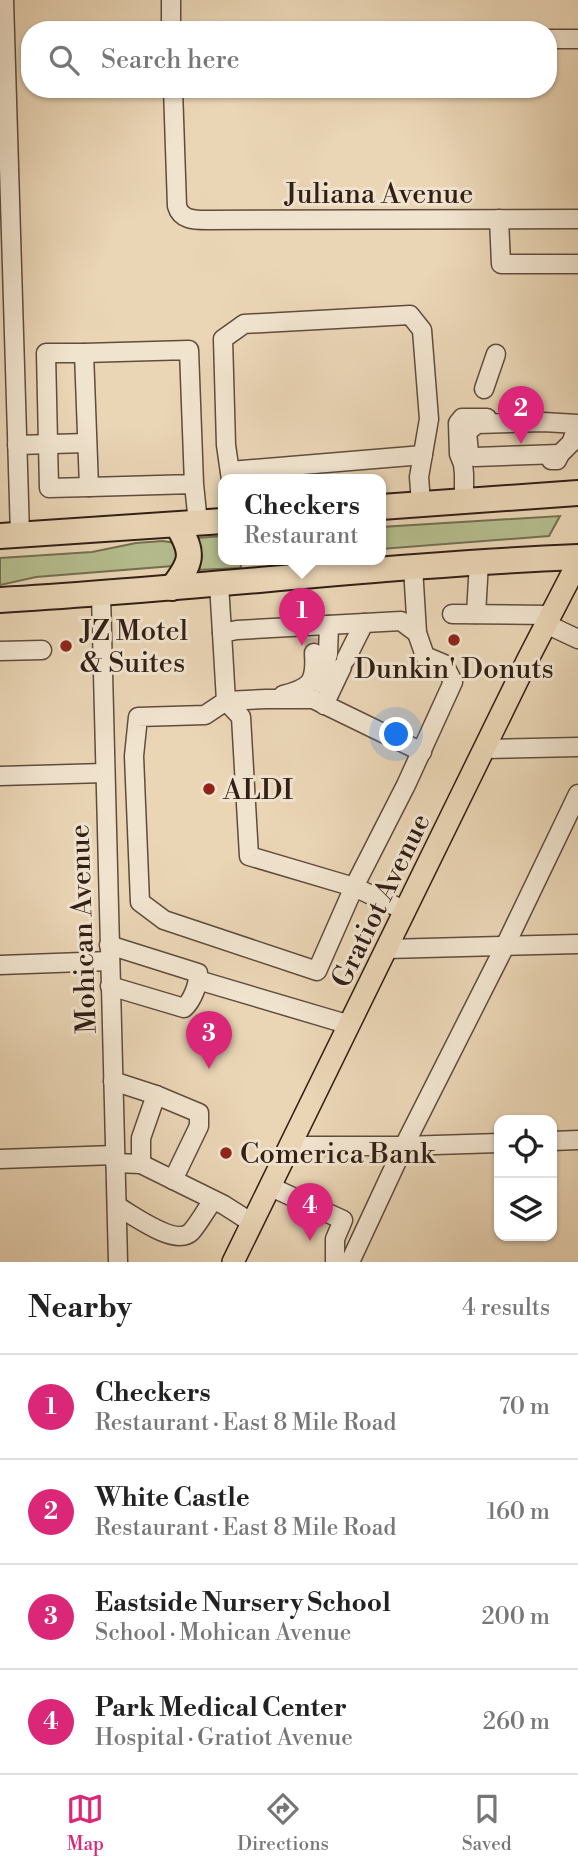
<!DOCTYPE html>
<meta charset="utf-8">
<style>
:root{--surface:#fff;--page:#f2f2f2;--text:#222;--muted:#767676;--line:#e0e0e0;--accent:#db2777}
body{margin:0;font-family:"Libre Bodoni",serif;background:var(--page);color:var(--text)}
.controls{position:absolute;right:21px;bottom:21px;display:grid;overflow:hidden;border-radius:14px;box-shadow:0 2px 5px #0004}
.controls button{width:63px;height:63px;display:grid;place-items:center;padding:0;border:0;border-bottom:2px solid var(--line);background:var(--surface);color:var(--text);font:35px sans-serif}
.you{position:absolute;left:397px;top:735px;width:24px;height:24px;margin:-18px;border:5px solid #fff;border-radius:50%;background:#1a73e8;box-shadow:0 0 0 10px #1a73e833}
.badge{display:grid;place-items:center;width:46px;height:46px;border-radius:50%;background:var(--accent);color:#fff;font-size:23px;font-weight:700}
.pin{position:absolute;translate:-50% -58px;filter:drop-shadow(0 2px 4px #0008)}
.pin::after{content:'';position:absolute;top:37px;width:24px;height:21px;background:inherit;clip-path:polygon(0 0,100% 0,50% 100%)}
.popup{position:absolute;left:218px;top:474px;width:168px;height:91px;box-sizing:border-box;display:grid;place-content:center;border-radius:14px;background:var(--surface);filter:drop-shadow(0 2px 5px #0005);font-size:23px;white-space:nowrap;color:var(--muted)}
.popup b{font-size:26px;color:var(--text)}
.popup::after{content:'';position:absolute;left:50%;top:100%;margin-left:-14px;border:14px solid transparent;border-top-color:var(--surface)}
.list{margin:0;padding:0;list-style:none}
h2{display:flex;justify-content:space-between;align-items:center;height:91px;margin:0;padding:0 28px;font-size:30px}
h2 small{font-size:23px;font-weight:400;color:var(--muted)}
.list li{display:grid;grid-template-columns:46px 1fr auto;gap:21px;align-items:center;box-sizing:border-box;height:105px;padding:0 28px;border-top:2px solid var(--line)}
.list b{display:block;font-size:26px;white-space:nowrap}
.list p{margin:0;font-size:23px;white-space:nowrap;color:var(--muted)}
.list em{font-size:23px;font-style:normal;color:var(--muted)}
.icon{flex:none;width:38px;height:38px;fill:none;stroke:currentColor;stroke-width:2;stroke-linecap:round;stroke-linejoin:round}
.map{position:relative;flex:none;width:578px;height:1262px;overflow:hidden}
.search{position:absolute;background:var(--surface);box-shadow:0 2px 5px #0004;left:21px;right:21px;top:21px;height:77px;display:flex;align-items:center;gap:18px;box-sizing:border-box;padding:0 24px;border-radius:28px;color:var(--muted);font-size:26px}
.sheet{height:511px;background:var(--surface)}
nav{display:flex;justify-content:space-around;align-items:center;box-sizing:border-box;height:98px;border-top:2px solid var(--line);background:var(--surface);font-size:19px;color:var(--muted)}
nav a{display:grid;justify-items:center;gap:4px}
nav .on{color:var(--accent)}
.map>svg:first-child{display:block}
.green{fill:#b5bd8e;stroke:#746e52;stroke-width:2}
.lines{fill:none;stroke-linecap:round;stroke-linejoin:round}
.minor-tunnel{stroke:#c5b095;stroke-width:18;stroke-dasharray:18 9;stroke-linecap:butt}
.minor-casing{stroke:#604c3e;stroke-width:21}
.major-casing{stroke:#321e16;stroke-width:24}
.highway-casing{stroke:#321e16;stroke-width:28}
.minor{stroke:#f1e4cf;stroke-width:18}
.major{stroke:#ead5b5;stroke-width:21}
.highway{stroke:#ead5b5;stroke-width:24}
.poi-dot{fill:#8f2418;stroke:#f1e4cf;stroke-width:2.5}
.labels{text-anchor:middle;stroke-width:6;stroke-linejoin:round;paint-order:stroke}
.street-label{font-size:28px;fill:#321e16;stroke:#f1e4cf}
.poi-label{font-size:28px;fill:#321e16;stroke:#f1e4cf;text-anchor:start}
</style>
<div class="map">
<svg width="578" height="1262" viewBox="0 0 578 1262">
<rect width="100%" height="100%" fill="#ead5b5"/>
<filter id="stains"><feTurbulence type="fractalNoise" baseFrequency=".00286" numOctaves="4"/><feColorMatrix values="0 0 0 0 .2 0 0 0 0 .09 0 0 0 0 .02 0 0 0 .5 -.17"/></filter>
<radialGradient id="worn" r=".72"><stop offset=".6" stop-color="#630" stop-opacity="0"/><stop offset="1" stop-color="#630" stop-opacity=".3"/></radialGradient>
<g class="green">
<path d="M560,516L549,536L381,549V527Z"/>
<path d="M223,536V560H240L241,568L196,570L197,538Z"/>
<path d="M163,541L175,543L180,553L173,566L36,577L0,585V558L92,552L136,543Z"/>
</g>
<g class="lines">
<path class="minor-tunnel" d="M313,638L314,653"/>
<defs>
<g id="minor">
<path d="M4,0L20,535"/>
<path d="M171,0V30"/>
<path d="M548,39H578"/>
<path d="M173,89L177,206C181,220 194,220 207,220L578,219"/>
<path d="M499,219L501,264H578"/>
<path d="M84,353H46L49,488L89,487"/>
<path d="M484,389L496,354"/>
<path d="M17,445L87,443"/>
<path d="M560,454L475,457L469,453L467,432L477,424L543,422L578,424"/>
<path d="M551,460H557L560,454L571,443L578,425"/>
<path d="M230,471L423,455"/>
<path d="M231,480L226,445L223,339L244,324L410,315L422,330L429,419L419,477L421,503"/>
<path d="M194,484L89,487L84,353L189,350L194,484L198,523"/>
<path d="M464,500V474L463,464L459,454L458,423L462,418H487"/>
<path d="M219,584L222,633L237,630L401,621L417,633"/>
<path d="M101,594L118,1262"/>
<path d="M452,614L550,615"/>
<path d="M476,614L479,562"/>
<path d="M546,624L578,639"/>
<path d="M222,633L226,701L205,715L138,717L134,756L140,902L164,920L317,971L354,887L406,785L453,682L444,664L425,656L417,633L413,567"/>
<path d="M0,651L42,650"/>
<path d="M346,659L364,623"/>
<path d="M320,683L328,654L329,625"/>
<path d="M283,695C311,688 316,682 314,653"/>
<path d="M226,701L241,717L249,856L354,887L406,911"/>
<path d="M226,701L266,699H313L422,752"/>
<path d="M324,705L342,667"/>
<path d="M484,749L578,747"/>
<path d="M0,776L104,773"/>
<path d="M109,945L198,973C199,984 192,1001 184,1008L110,986"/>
<path d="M387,949L578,944"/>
<path d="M0,965L110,961"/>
<path d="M198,980L350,1025"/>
<path d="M113,1081L156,1095L199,1113V1126L173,1180"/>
<path d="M552,1141L578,1140"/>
<path d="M291,1146H404L499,1143"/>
<path d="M0,1159L115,1155"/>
<path d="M115,1163L141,1164L224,1205L252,1223"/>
<path d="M141,1164V1138L156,1095"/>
<path d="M271,1187L343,1220L335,1239V1262"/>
<path d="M117,1206C133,1215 175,1247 191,1232C199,1223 206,1210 213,1200"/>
<path d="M350,1262L404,1146L505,946L578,794"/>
</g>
<path id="major" d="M233,1262L528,659L578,562"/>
<g id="highway">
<path d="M381,507L578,493"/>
<path d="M0,536L223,521"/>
<path d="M172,588C192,562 195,554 177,525"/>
<path d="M0,600C193,589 385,565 578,557"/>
</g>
</defs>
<use href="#minor" class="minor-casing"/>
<use href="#major" class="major-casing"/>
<use href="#highway" class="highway-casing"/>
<use href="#minor" class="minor"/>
<use href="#major" class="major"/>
<use href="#highway" class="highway"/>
</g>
<g class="poi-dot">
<circle cx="454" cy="640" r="7"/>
<circle cx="66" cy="646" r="7"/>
<circle cx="209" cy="789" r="7"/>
<circle cx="226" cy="1153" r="7"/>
</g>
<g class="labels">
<g class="street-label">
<text x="379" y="203">Juliana Avenue</text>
<text transform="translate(380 900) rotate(-64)" y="10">Gratiot Avenue</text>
<text transform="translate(82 929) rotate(-92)" y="10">Mohican Avenue</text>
</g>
<g class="poi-label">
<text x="80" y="640">JZ Motel<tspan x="80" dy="32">&amp; Suites</tspan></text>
<text x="454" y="678" text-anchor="middle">Dunkin' Donuts</text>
<text x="223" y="799">ALDI</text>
<text x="240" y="1163">Comerica Bank</text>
</g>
</g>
<rect width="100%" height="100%" filter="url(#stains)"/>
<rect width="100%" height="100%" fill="url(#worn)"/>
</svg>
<div class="controls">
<button><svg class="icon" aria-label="locate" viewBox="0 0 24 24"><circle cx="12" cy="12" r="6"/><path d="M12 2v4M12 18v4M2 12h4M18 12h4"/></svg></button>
<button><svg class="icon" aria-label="layers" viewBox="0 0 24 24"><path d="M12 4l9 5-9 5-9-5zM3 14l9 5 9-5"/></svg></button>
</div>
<div class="you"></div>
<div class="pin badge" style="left:302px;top:646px">1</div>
<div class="popup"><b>Checkers</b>Restaurant</div>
<div class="pin badge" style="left:521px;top:444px">2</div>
<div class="pin badge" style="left:209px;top:1069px">3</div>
<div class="pin badge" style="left:310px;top:1241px">4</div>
<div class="search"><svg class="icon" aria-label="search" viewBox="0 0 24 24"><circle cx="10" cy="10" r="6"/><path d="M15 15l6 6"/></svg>Search here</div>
</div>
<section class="sheet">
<h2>Nearby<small>4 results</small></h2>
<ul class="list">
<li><span class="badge">1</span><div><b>Checkers</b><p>Restaurant · East 8 Mile Road</p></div><em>70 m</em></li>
<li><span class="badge">2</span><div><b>White Castle</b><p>Restaurant · East 8 Mile Road</p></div><em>160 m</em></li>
<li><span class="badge">3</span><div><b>Eastside Nursery School</b><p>School · Mohican Avenue</p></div><em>200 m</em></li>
<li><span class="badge">4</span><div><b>Park Medical Center</b><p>Hospital · Gratiot Avenue</p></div><em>260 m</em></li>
</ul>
</section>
<nav>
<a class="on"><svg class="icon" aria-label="map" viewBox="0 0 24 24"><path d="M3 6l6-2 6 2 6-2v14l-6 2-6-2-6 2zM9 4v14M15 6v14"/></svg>Map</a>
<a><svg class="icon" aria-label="directions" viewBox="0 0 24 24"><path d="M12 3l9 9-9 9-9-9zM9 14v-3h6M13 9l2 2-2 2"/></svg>Directions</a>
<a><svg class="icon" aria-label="saved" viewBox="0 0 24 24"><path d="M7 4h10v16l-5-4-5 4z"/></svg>Saved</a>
</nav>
